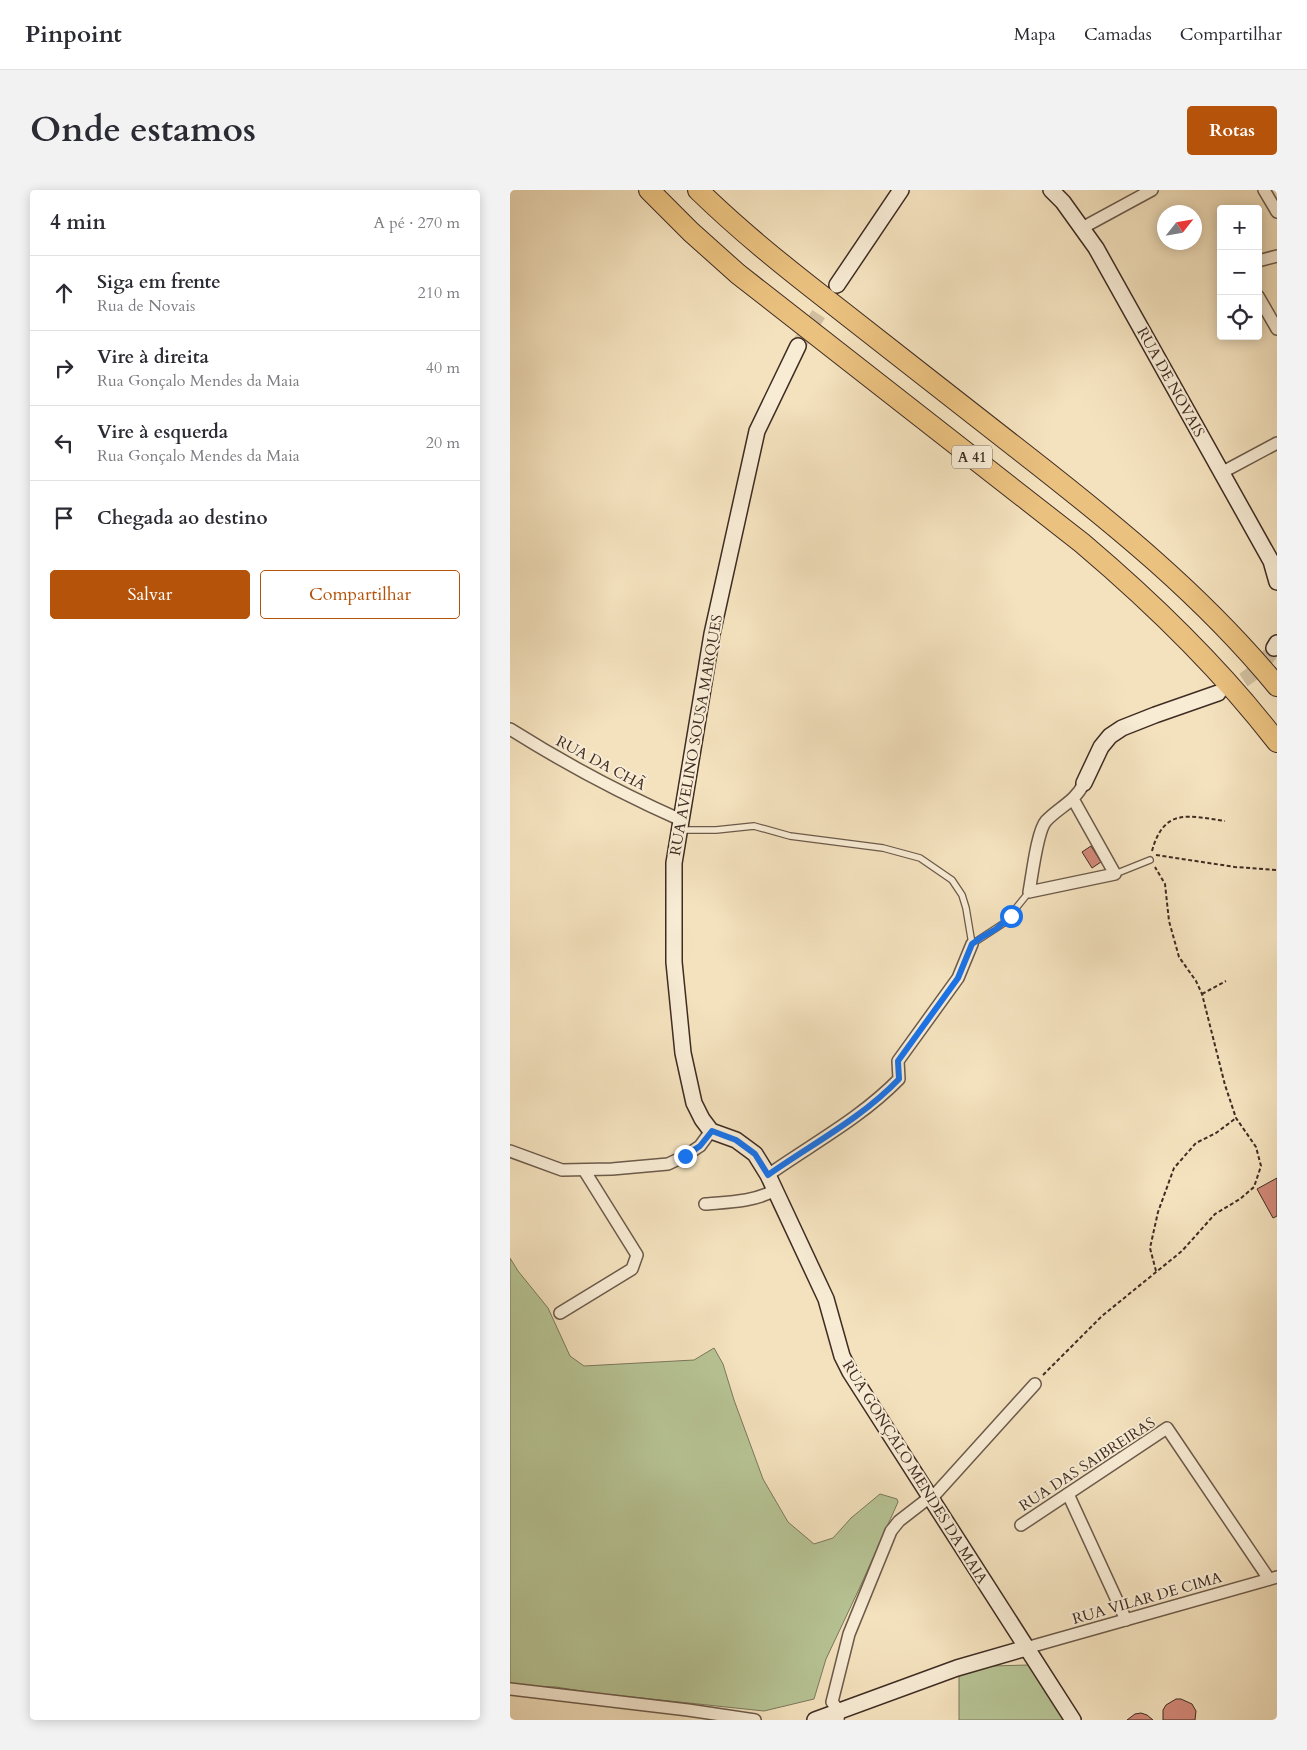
<!DOCTYPE html>
<html lang="pt">
<meta charset="utf-8">
<style>
:root{--surface:#fff;--page:#f2f2f3;--text:#2b2b33;--muted:#7c7c81;--line:#e1e1e2;--accent:#b45309}
body{margin:0;font-family:Cardo,serif;background:var(--page);color:var(--text)}
.controls{position:absolute;right:15px;top:15px;display:grid;overflow:hidden;border-radius:5px;box-shadow:0 2px 12px #0003}
.controls button{width:45px;height:45px;display:grid;place-items:center;padding:0;border:0;border-bottom:1px solid var(--line);background:var(--surface);color:var(--text);font:25px sans-serif}
.compass{position:absolute;left:647px;top:15px;width:45px;height:45px;border-radius:50%;background:var(--surface);box-shadow:0 2px 12px #0003;rotate:59deg}
.stop{position:absolute;width:15px;height:15px;margin:-11px;border:4px solid #1a73e8;border-radius:50%;background:#fff}
.stop.end{background:#1a73e8;border-color:#fff;box-shadow:0 1px 5px #0008}
.list{margin:0;padding:0;list-style:none}
h2{display:flex;justify-content:space-between;align-items:center;height:65px;margin:0;padding:0 20px;font-size:21px}
h2 small{font-size:16px;font-weight:400;color:var(--muted)}
.list li{display:grid;grid-template-columns:32px 1fr auto;gap:15px;align-items:center;box-sizing:border-box;height:75px;padding:0 20px;border-top:1px solid var(--line)}
.list b{display:block;font-size:19px;white-space:nowrap}
.list p{margin:0;font-size:16px;white-space:nowrap;color:var(--muted)}
.list em{font-size:16px;font-style:normal;color:var(--muted)}
.actions{display:flex;gap:10px;padding:15px 20px}
.actions a{flex:1;padding:11px 0;border:1px solid var(--accent);border-radius:5px;text-align:center;font-size:18px;color:var(--accent)}
.actions .main{background:var(--accent);color:#fff}
.icon{flex:none;width:28px;height:28px;fill:none;stroke:currentColor;stroke-width:2;stroke-linecap:round;stroke-linejoin:round}
.map{position:relative;flex:none;width:767px;height:1530px;overflow:hidden;border-radius:5px}
header{display:flex;align-items:center;gap:30px;box-sizing:border-box;height:70px;padding:0 25px;background:var(--surface);border-bottom:1px solid var(--line)}
header strong{font-size:24px}
nav{display:flex;gap:28px;margin-inline-start:auto;font-size:18px}
.intro{display:flex;align-items:center;justify-content:space-between;box-sizing:border-box;height:120px;padding:0 30px}
h1{margin:0;font-size:35px}
.button{padding:12px 22px;border-radius:5px;background:var(--accent);color:#fff;font-size:18px;font-weight:700}
main{display:flex;gap:30px;padding:0 30px}
aside{flex:1;background:var(--surface);border-radius:5px;box-shadow:0 2px 12px #0003}
.map>svg:first-child{display:block}
.green{fill:#b7c495;stroke:#7b785c}
.building{fill:#d48979;stroke:#3f2c23}
.lines{fill:none;stroke-linecap:round;stroke-linejoin:round}
.secondary-tunnel{stroke:#d0be9f;stroke-width:15;stroke-dasharray:15 8;stroke-linecap:butt}
.lane-casing{stroke:#6c5a4a;stroke-width:8}
.street-casing{stroke:#6c5a4a;stroke-width:14}
.secondary-casing{stroke:#3f2c23;stroke-width:18}
.highway-casing{stroke:#3f2c23;stroke-width:22}
.path{stroke:#3f2c23;stroke-width:2;stroke-dasharray:4 2.5;stroke-linecap:butt}
.lane{stroke:#f8ecd5;stroke-width:5.5}
.street{stroke:#f8ecd5;stroke-width:11}
.secondary{stroke:#f8ecd5;stroke-width:15}
.highway{stroke:#eac17f;stroke-width:20}
.route{stroke:#1a73e8;stroke-width:6}
.labels{text-anchor:middle;stroke-width:4;stroke-linejoin:round;paint-order:stroke}
.shield{fill:#f8ecd5;stroke:#766658;stroke-width:1}
.shield-label{font-size:14px;font-weight:bold;fill:#3f2c23}
.street-label{font-size:15px;fill:#3f2c23;stroke:#f8ecd5}
</style>
<header>
<strong>Pinpoint</strong>
<nav><a>Mapa</a><a>Camadas</a><a>Compartilhar</a></nav>
</header>
<div class="intro"><h1>Onde estamos</h1><a class="button">Rotas</a></div>
<main>
<aside>
<h2>4 min<small>A pé · 270 m</small></h2>
<ul class="list">
<li><svg class="icon" aria-label="ahead" viewBox="0 0 24 24"><path d="M12 20V5M6 11l6-6 6 6"/></svg><div><b>Siga em frente</b><p>Rua de Novais</p></div><em>210 m</em></li>
<li><svg class="icon" aria-label="right" viewBox="0 0 24 24"><path d="M7 20v-9h11M14 6l5 5-5 5"/></svg><div><b>Vire à direita</b><p>Rua Gonçalo Mendes da Maia</p></div><em>40 m</em></li>
<li><svg class="icon" aria-label="left" viewBox="0 0 24 24"><path d="M17 20v-9H6M10 6l-5 5 5 5"/></svg><div><b>Vire à esquerda</b><p>Rua Gonçalo Mendes da Maia</p></div><em>20 m</em></li>
<li><svg class="icon" aria-label="arrive" viewBox="0 0 24 24"><path d="M6 21V4h12l-3 4 3 4H6"/></svg><div><b>Chegada ao destino</b></div></li>
</ul>
<div class="actions"><a class="main">Salvar</a><a>Compartilhar</a></div>
</aside>
<div class="map">
<svg width="767" height="1530" viewBox="0 0 767 1530">
<rect width="100%" height="100%" fill="#f4e2be"/>
<filter id="stains"><feTurbulence type="fractalNoise" baseFrequency=".004" numOctaves="4"/><feColorMatrix values="0 0 0 0 .2 0 0 0 0 .09 0 0 0 0 .02 0 0 0 .5 -.17"/></filter>
<radialGradient id="worn" r=".72"><stop offset=".6" stop-color="#630" stop-opacity="0"/><stop offset="1" stop-color="#630" stop-opacity=".3"/></radialGradient>
<g class="green">
<path d="M0,1068L8,1081L38,1118L60,1166L74,1176L184,1170L204,1158L213,1174L224,1210L253,1289L278,1332L304,1354L323,1348L341,1328L370,1304L387,1309L388,1312L350,1397L316,1469L304,1509L254,1521L84,1503L46,1497L0,1496Z"/>
<path d="M518,1475L558,1530H449V1484L481,1476Z"/>
</g>
<g class="building">
<path d="M581,656L591,672L582,678L572,662Z"/>
<path d="M767,988V1026L763,1028L747,999Z"/>
<path d="M666,1509H671L682,1514L686,1521L685,1530H653V1520L656,1515Z"/>
<path d="M631,1523L637,1525L643,1530H617L625,1524Z"/>
</g>
<g class="lines">
<g class="secondary-tunnel">
<path d="M288,156L323,102"/>
<path d="M713,501C737,490 750,480 764,458"/>
</g>
<defs>
<g id="lane">
<path d="M172,640H206L244,636L280,646L373,658L410,668L442,690L452,705L456,718L462,754L494,733L519,702"/>
<path d="M605,684L640,670"/>
</g>
<g id="street">
<path d="M754,0L767,22"/>
<path d="M572,38L642,0"/>
<path d="M748,71L767,66"/>
<path d="M748,106L767,139"/>
<path d="M711,283L767,253"/>
<path d="M0,539C54,573 112,604 171,630"/>
<path d="M563,609L605,684L519,702C522,687 527,641 536,631C549,617 565,612 574,593"/>
<path d="M0,961L52,980L102,979L158,974L175,966L190,956L201,941"/>
<path d="M258,985C302,954 351,928 389,889L388,871L448,788L462,754"/>
<path d="M195,1014C218,1012 244,1012 265,1000"/>
<path d="M50,1123L122,1079L127,1065L74,980"/>
<path d="M558,1304L616,1430"/>
<path d="M421,1309L525,1194"/>
<path d="M511,1335L657,1238L759,1389"/>
<path d="M516,1458L767,1387"/>
<path d="M0,1499L178,1520L245,1530"/>
<path d="M328,1530L329,1521L322,1512L339,1444L381,1341L389,1331L420,1307"/>
</g>
<g id="secondary">
<path d="M541,0L553,12L586,58L761,371L767,392"/>
<path d="M327,95L391,0"/>
<path d="M288,156L247,241L202,444L164,673V772L173,863L184,913L192,929L201,941L226,950L245,964L258,985L316,1109L332,1166L340,1182L563,1530"/>
<path d="M764,458L767,453"/>
<path d="M574,593L591,557L600,546L612,538L645,525L708,503"/>
<path d="M305,1530L447,1478L516,1458"/>
</g>
<g id="highway">
<path d="M139,0L181,42L228,84L572,353C644,414 710,478 767,552"/>
<path d="M188,0C232,43 280,81 329,119C390,167 452,215 513,263C604,334 693,406 767,496"/>
</g>
</defs>
<use href="#lane" class="lane-casing"/>
<use href="#street" class="street-casing"/>
<use href="#secondary" class="secondary-casing"/>
<use href="#highway" class="highway-casing"/>
<g class="path">
<path d="M642,661C654,617 679,626 715,631"/>
<path d="M646,665L725,677L767,680"/>
<path d="M692,804L716,791"/>
<path d="M646,1081L640,1058L648,1022L664,978L686,953L706,943L726,928"/>
<path d="M533,1185L592,1126L672,1061L705,1024L730,1009L744,997L751,976L746,957L726,928L715,895L692,804L686,791L669,767L659,731L655,694L645,677"/>
</g>
<use href="#lane" class="lane"/>
<use href="#street" class="street"/>
<use href="#secondary" class="secondary"/>
<use href="#highway" class="highway"/>
</g>
<g class="lines">
<path class="route" d="M175,966L190,956L202,941L226,950L245,964L258,985C302,954 352,928 389,889L388,871L448,788L462,754L472,747L486,739L501,726"/>
</g>
<g class="labels">
<rect class="shield" x="442" y="255.5" width="40" height="23" rx="4"/>
<g class="shield-label">
<text x="462" y="272">A 41</text>
</g>
<g class="street-label">
<text transform="translate(661 192) rotate(61)" y="5">RUA DE NOVAIS</text>
<text transform="translate(186 545) rotate(-80)" y="5">RUA AVELINO SOUSA MARQUES</text>
<text transform="translate(91 573) rotate(28)" y="5">RUA DA CHÃ</text>
<text transform="translate(577 1274) rotate(-33)" y="5">RUA DAS SAIBREIRAS</text>
<text transform="translate(405 1282) rotate(58)" y="5">RUA GONÇALO MENDES DA MAIA</text>
<text transform="translate(637 1408) rotate(-16)" y="5">RUA VILAR DE CIMA</text>
</g>
</g>
<rect width="100%" height="100%" filter="url(#stains)"/>
<rect width="100%" height="100%" fill="url(#worn)"/>
</svg>
<div class="controls">
<button>+</button>
<button>−</button>
<button><svg class="icon" aria-label="locate" viewBox="0 0 24 24"><circle cx="12" cy="12" r="6"/><path d="M12 2v4M12 18v4M2 12h4M18 12h4"/></svg></button>
</div>
<svg class="compass" viewBox="-18 -18 36 36"><path d="M0-13l5 13h-10z" fill="#e53935"/><path d="M0 13l5-13h-10z" fill="#7c7c81"/></svg>
<div class="stop" style="left:501px;top:726px"></div>
<div class="stop end" style="left:175px;top:966px"></div>
</div>
</main>
